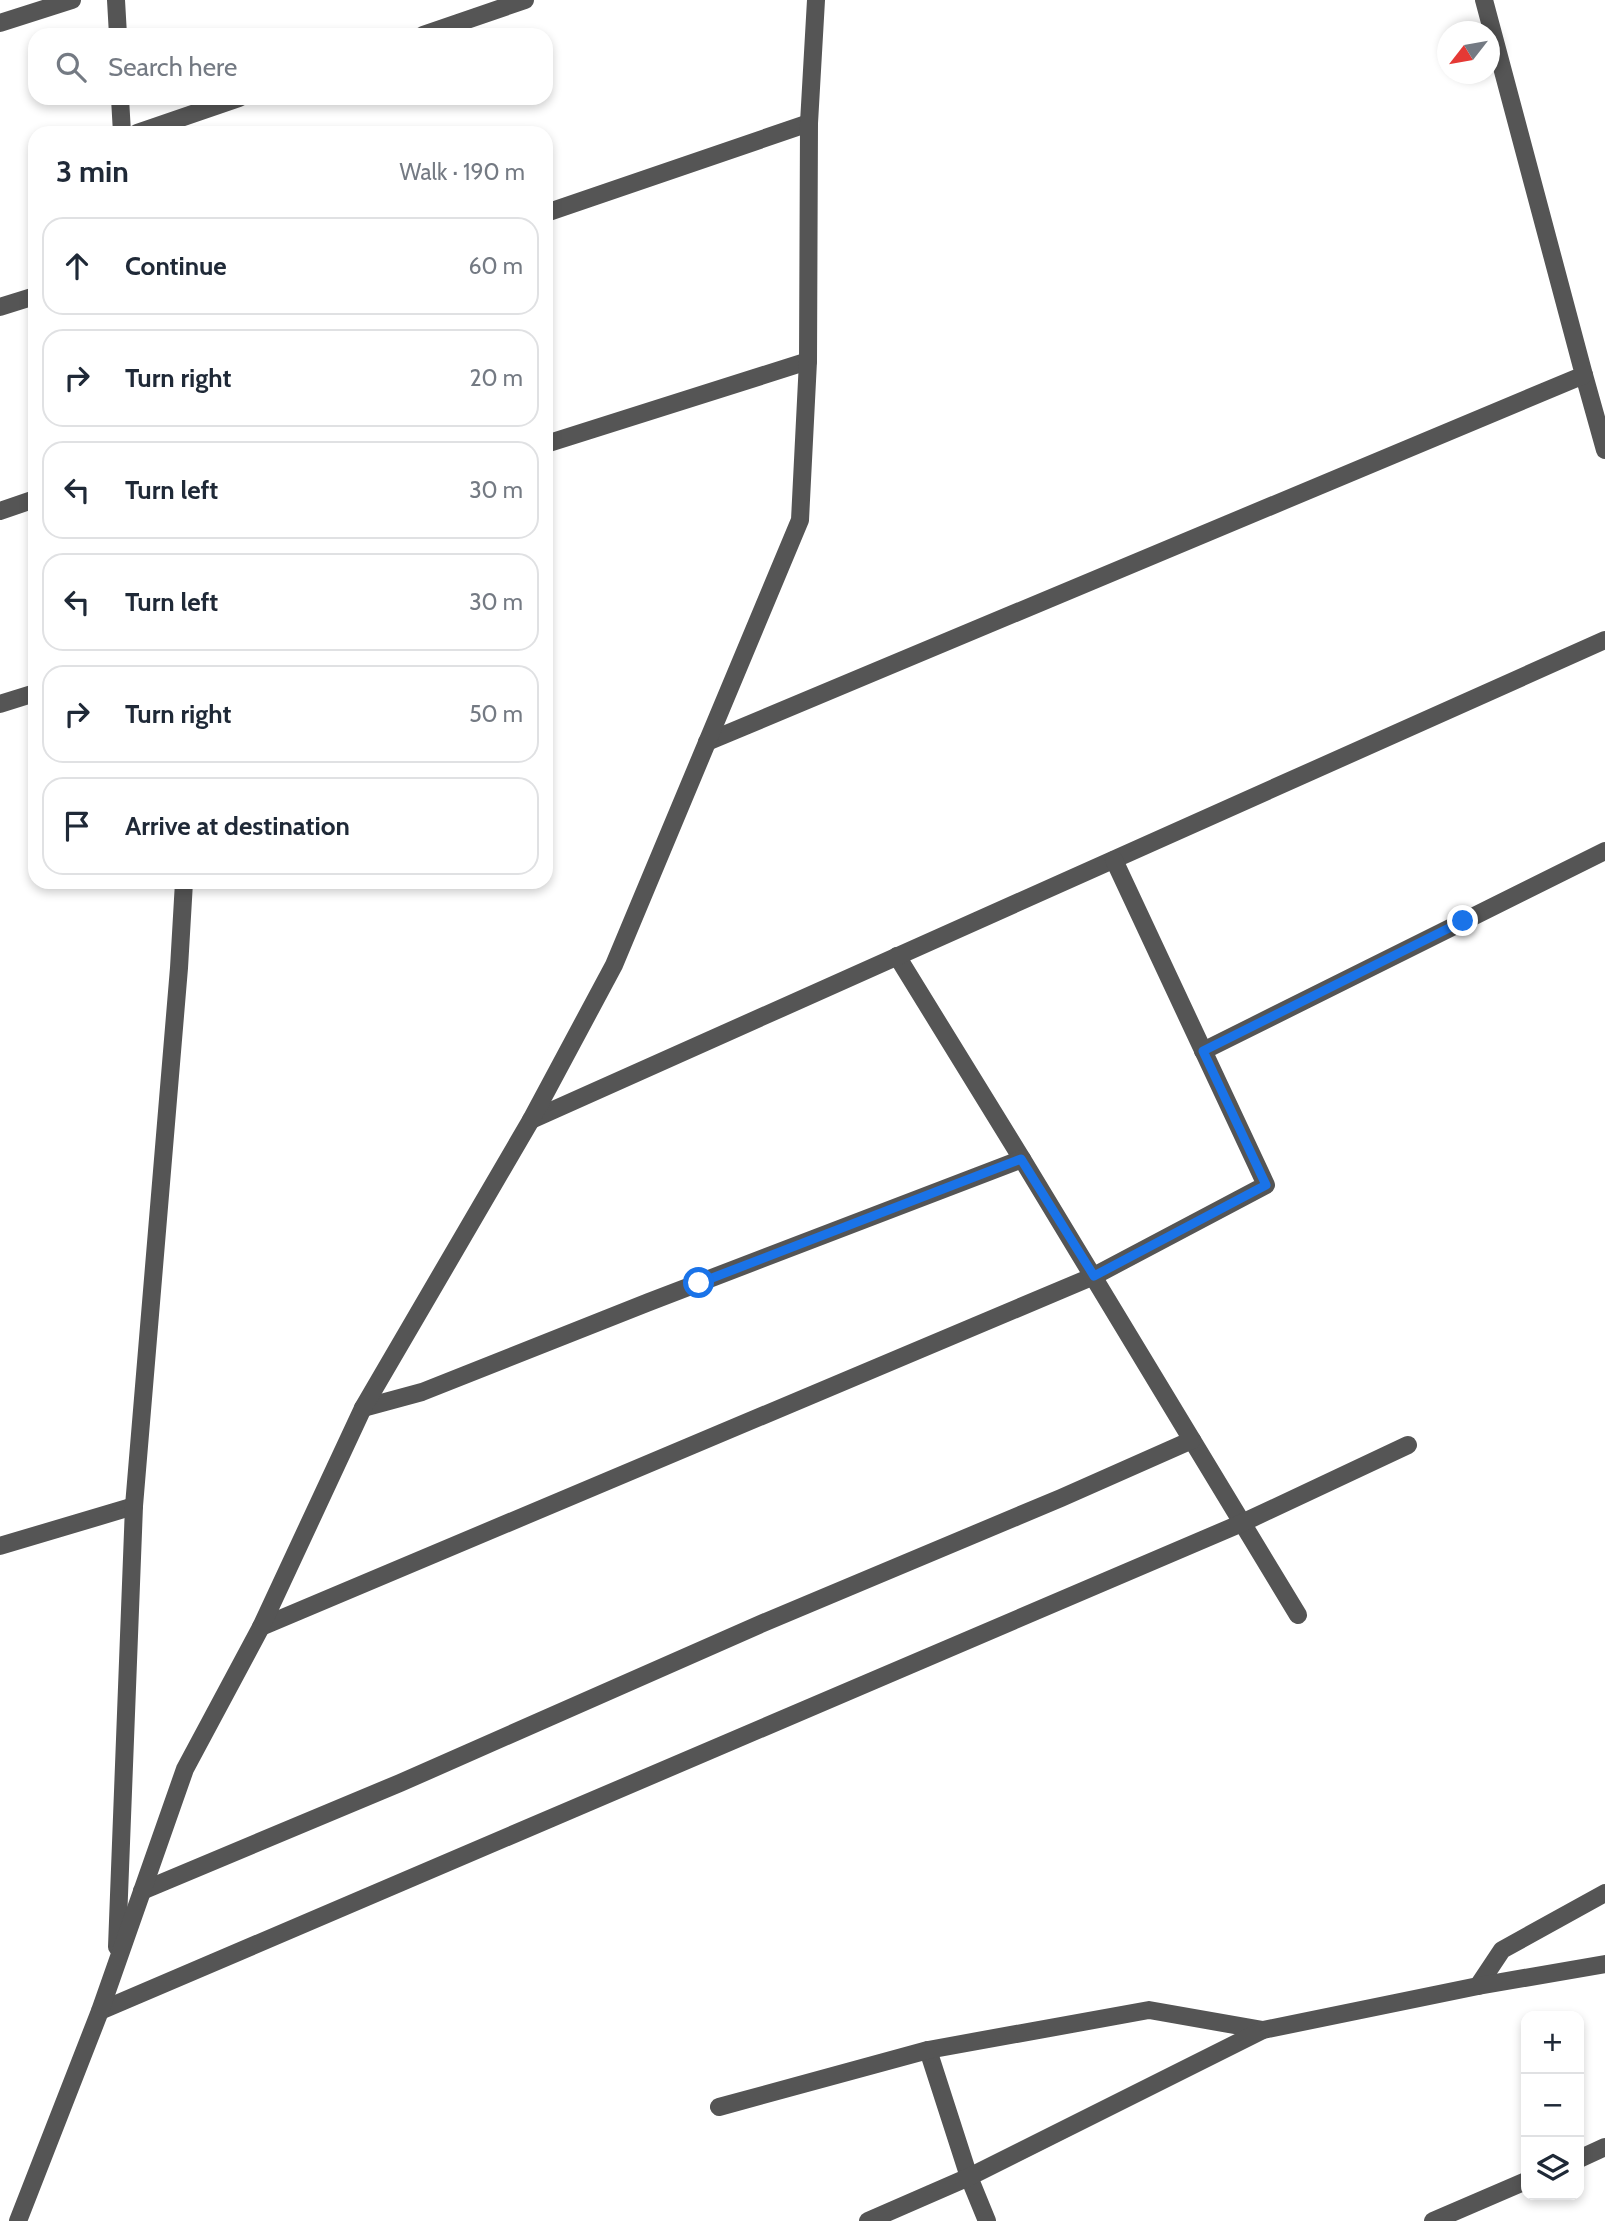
<!DOCTYPE html>
<meta charset="utf-8">
<style>
:root{--surface:#fff;--page:#f6f6f7;--text:#1f2937;--muted:#747a83;--line:#e0e1e3}
body{margin:0;font-family:Cabin,sans-serif;background:var(--page);color:var(--text)}
.controls{position:absolute;right:21px;bottom:21px;display:grid;overflow:hidden;border-radius:14px;box-shadow:0 4px 10px #0003}
.controls button{width:63px;height:63px;display:grid;place-items:center;padding:0;border:0;border-bottom:2px solid var(--line);background:var(--surface);color:var(--text);font:35px sans-serif}
.compass{position:absolute;left:1437px;top:21px;width:63px;height:63px;border-radius:50%;background:var(--surface);box-shadow:0 4px 10px #0003;rotate:239deg}
.stop{position:absolute;width:21px;height:21px;margin:-16px;border:5px solid #1a73e8;border-radius:50%;background:#fff}
.stop.end{background:#1a73e8;border-color:#fff;box-shadow:0 2px 7px #0008}
.list{margin:0;padding:0;list-style:none}
h2{display:flex;justify-content:space-between;align-items:center;height:91px;margin:0;padding:0 28px;font-size:30px}
h2 small{font-size:23px;font-weight:400;color:var(--muted)}
.list li{display:grid;grid-template-columns:46px 1fr auto;gap:21px;align-items:center;box-sizing:border-box;height:98px;margin:0 14px 14px;padding:0 14px;border:2px solid var(--line);border-radius:21px}
.list b{display:block;font-size:26px;white-space:nowrap}
.list em{font-size:23px;font-style:normal;color:var(--muted)}
.icon{flex:none;width:38px;height:38px;fill:none;stroke:currentColor;stroke-width:2;stroke-linecap:round;stroke-linejoin:round}
.map{position:relative;flex:none;width:1605px;height:2221px;overflow:hidden}
.search{position:absolute;background:var(--surface);box-shadow:0 4px 10px #0003;left:28px;top:28px;width:525px;height:77px;display:flex;align-items:center;gap:18px;box-sizing:border-box;padding:0 24px;border-radius:21px;color:var(--muted);font-size:26px}
.panel{position:absolute;background:var(--surface);box-shadow:0 4px 10px #0003;left:28px;top:126px;width:525px;height:763px;border-radius:21px}
.map>svg:first-child{display:block}
.lines{fill:none;stroke-linecap:round;stroke-linejoin:round}
.minor{stroke:#555;stroke-width:18}
.route{stroke:#1a73e8;stroke-width:9}
</style>
<div class="map">
<svg width="1605" height="2221" viewBox="0 0 1605 2221">
<rect width="100%" height="100%" fill="#fff"/>
<g class="lines">
<g class="minor">
<path d="M116,0L118,35"/>
<path d="M0,23L72,0"/>
<path d="M423,35L525,0"/>
<path d="M120,98L122,133"/>
<path d="M137,133L239,98"/>
<path d="M546,213L809,123"/>
<path d="M0,307L35,296"/>
<path d="M1584,375L1605,450"/>
<path d="M546,444L808,361"/>
<path d="M0,511L35,499"/>
<path d="M0,704L35,693"/>
<path d="M707,742L1584,375L1484,0"/>
<path d="M897,956L1022,1159"/>
<path d="M1203,1051L1605,851"/>
<path d="M531,1120L1605,640"/>
<path d="M1192,1440L1298,1615"/>
<path d="M0,1546L134,1506"/>
<path d="M261,1627L1094,1276L1266,1185L1114,860"/>
<path d="M142,1891L400,1783L763,1623L1061,1498L1192,1440L1022,1159L649,1302L422,1392L363,1408"/>
<path d="M117,1947L134,1506L179,968L184,882"/>
<path d="M1478,1986L1502,1950L1605,1893"/>
<path d="M100,2011L1242,1523L1408,1445"/>
<path d="M928,2050L969,2177L987,2221"/>
<path d="M719,2107L928,2050L1149,2010L1263,2030"/>
<path d="M1579,2159L1605,2147"/>
<path d="M18,2221L100,2011L185,1769L261,1627L363,1408L531,1120L614,965L800,520L808,361L809,123L816,0"/>
<path d="M868,2221L969,2177L1263,2030L1478,1986L1605,1964"/>
<path d="M1433,2221L1526,2181"/>
</g>
</g>
<g class="lines">
<path class="route" d="M699,1283L1021,1159L1094,1276L1266,1185L1203,1051L1463,921"/>
</g>
</svg>
<div class="controls">
<button>+</button>
<button>−</button>
<button><svg class="icon" aria-label="layers" viewBox="0 0 24 24"><path d="M12 4l9 5-9 5-9-5zM3 14l9 5 9-5"/></svg></button>
</div>
<svg class="compass" viewBox="-18 -18 36 36"><path d="M0-13l5 13h-10z" fill="#e53935"/><path d="M0 13l5-13h-10z" fill="#747a83"/></svg>
<div class="stop" style="left:699px;top:1283px"></div>
<div class="stop end" style="left:1463px;top:921px"></div>
<div class="search"><svg class="icon" aria-label="search" viewBox="0 0 24 24"><circle cx="10" cy="10" r="6"/><path d="M15 15l6 6"/></svg>Search here</div>
<section class="panel">
<h2>3 min<small>Walk · 190 m</small></h2>
<ul class="list">
<li><svg class="icon" aria-label="ahead" viewBox="0 0 24 24"><path d="M12 20V5M6 11l6-6 6 6"/></svg><div><b>Continue</b></div><em>60 m</em></li>
<li><svg class="icon" aria-label="right" viewBox="0 0 24 24"><path d="M7 20v-9h11M14 6l5 5-5 5"/></svg><div><b>Turn right</b></div><em>20 m</em></li>
<li><svg class="icon" aria-label="left" viewBox="0 0 24 24"><path d="M17 20v-9H6M10 6l-5 5 5 5"/></svg><div><b>Turn left</b></div><em>30 m</em></li>
<li><svg class="icon" aria-label="left" viewBox="0 0 24 24"><path d="M17 20v-9H6M10 6l-5 5 5 5"/></svg><div><b>Turn left</b></div><em>30 m</em></li>
<li><svg class="icon" aria-label="right" viewBox="0 0 24 24"><path d="M7 20v-9h11M14 6l5 5-5 5"/></svg><div><b>Turn right</b></div><em>50 m</em></li>
<li><svg class="icon" aria-label="arrive" viewBox="0 0 24 24"><path d="M6 21V4h12l-3 4 3 4H6"/></svg><div><b>Arrive at destination</b></div></li>
</ul>
</section>
</div>
